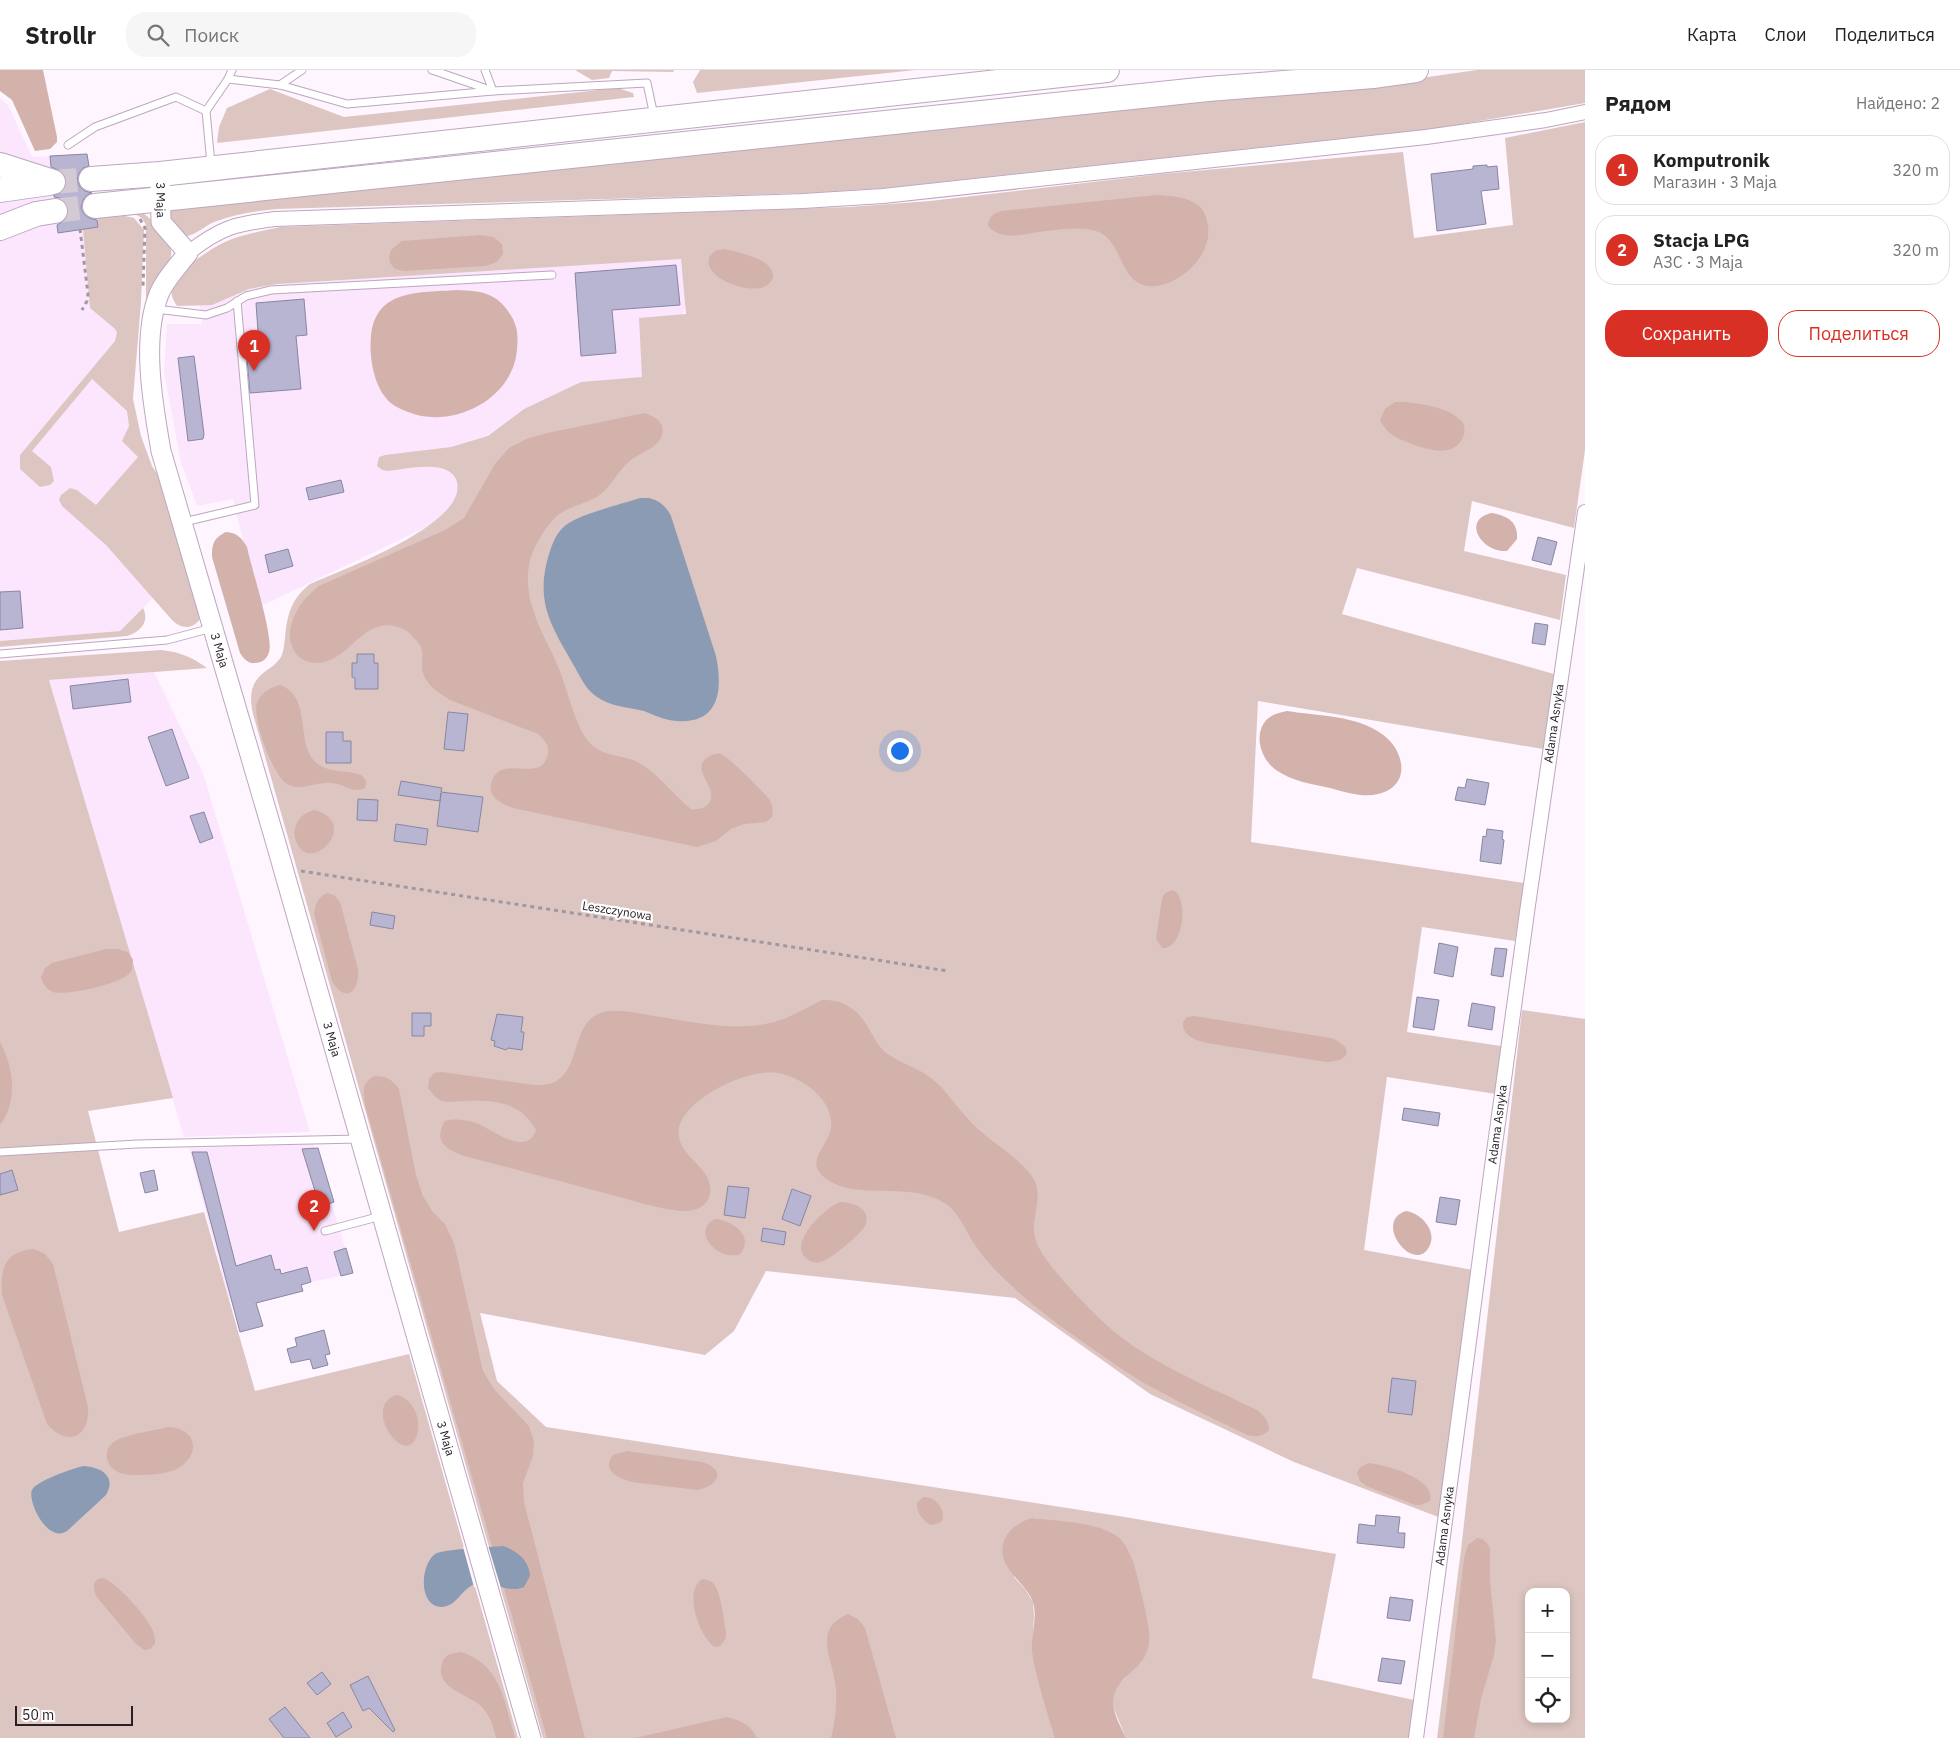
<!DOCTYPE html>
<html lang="ru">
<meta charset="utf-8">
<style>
:root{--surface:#fff;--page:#f6f6f6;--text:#222;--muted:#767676;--line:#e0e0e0;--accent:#d93025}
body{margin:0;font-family:"IBM Plex Sans",sans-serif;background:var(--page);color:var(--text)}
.controls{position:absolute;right:15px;bottom:15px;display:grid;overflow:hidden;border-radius:10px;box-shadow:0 2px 8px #0003}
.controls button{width:45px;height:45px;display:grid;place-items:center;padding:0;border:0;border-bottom:1px solid var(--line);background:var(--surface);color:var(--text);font:25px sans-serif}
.scale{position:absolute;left:15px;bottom:12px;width:118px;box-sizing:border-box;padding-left:5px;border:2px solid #282029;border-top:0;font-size:14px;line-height:18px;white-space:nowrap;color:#282029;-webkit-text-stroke:4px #fff;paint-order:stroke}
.you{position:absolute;left:899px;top:680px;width:18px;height:18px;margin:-12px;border:4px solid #fff;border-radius:50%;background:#1a73e8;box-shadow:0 0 0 8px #1a73e833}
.badge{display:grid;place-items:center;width:32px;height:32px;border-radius:50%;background:var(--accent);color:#fff;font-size:16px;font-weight:700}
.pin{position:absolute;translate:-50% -41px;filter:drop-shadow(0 1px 2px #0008)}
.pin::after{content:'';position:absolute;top:26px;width:18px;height:15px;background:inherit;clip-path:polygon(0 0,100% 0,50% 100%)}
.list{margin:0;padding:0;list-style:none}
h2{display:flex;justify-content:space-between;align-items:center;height:65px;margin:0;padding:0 20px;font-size:21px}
h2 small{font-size:16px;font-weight:400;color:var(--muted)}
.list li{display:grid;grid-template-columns:32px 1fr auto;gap:15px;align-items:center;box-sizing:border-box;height:70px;margin:0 10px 10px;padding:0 10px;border:1px solid var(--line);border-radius:20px}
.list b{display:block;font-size:19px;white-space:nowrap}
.list p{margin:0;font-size:16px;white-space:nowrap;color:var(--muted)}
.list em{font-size:16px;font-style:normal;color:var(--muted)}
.actions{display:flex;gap:10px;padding:15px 20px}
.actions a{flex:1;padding:11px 0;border:1px solid var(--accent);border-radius:20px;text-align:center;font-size:18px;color:var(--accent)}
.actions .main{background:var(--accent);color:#fff}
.icon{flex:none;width:28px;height:28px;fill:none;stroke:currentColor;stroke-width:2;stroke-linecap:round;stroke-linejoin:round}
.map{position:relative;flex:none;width:1585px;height:1668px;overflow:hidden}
header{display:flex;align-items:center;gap:30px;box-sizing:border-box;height:70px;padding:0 25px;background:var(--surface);border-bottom:1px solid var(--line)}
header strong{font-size:24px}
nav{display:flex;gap:28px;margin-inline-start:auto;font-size:18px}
.search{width:350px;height:45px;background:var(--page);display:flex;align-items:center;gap:12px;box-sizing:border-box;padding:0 18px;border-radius:20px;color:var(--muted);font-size:19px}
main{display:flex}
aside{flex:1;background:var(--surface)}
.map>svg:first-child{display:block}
.built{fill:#fce6fe}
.green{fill:#ddc6c2;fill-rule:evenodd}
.forest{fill:#d3b2ac}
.water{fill:#8a9bb3}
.pier{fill:#fef5ff}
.building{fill:#b7b5d1;stroke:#8886a1}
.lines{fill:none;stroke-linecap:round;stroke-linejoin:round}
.highway-tunnel{stroke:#d3cad4;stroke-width:24;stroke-dasharray:24 12;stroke-linecap:butt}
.lane-casing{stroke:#bca7bf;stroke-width:9}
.street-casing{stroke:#bca7bf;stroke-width:16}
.secondary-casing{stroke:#bca7bf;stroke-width:21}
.highway-casing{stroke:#bca7bf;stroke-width:26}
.path{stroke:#a098a1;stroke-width:3;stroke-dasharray:4 4;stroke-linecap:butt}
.lane{stroke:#fff;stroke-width:7}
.street{stroke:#fff;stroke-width:14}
.secondary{stroke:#fff;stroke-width:19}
.highway{stroke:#fff;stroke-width:24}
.labels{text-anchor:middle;stroke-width:4.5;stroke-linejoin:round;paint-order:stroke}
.street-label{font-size:12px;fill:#282029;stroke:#fff}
</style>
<header>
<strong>Strollr</strong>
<div class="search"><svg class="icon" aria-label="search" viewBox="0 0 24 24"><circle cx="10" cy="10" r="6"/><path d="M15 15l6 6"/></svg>Поиск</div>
<nav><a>Карта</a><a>Слои</a><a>Поделиться</a></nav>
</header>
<main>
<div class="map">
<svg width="1585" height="1668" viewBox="0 0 1585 1668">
<rect width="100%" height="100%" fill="#fef5ff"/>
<g class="built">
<path d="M0,28L8,35L32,87L87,84L98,156L130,335L175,506L120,561L0,571Z"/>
<path d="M709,164L647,355L496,424L259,537L233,429L197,436L181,393L164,302L167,254H202L197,215Z"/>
<path d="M154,602L203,703L310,1062L184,1067L49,610Z"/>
<path d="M313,1074L353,1203L229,1230L189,1078Z"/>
</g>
<g class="green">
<path d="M575,0H674L673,2L612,1L609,8L592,10Z"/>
<path d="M700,0H916L697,23L693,12Z"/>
<path d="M1477,0H1585V33L1439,58L885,118L807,123L277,139C255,141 235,144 214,152C203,157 195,166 182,167C172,159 167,150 171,137L1393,12Z"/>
<path d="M618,18L633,23L634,27L217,73L219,57L227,38L270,19L344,47Z"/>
<path d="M1585,52V380L1574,458L1472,431L1464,481L1566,505L1560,550L1357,498L1342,544L1554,604L1543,679L1258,631L1251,772L1524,813L1515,871L1422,857L1407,962L1501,976L1496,1024L1387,1007L1364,1180L1473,1200L1441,1448L1294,1392L1150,1324L1015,1228L766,1201L734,1261L705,1285L480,1243L497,1311L546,1357L1125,1447L1336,1484L1312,1608L1414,1630L1409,1668H1126L1114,1639L1112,1628L1118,1616L1126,1607L1149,1570L1148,1552L1131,1487L1105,1460L1084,1455L1032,1448L1014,1507L1025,1519L1033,1532L1034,1546L1032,1582L1054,1668H543L253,644C249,625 250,612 267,600C272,597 278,592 281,587C284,581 284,574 285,568C287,545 291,529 310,514C341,500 467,455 457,412C451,388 406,399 388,401L382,400L377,396L379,387L385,385L451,377L488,366L524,339L581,312L642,307L639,248L686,244L681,189L277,214L249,219L212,235L177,236C173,230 170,224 172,218C178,199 210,179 227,171C244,164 263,161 280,157L849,137L930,131L1161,104L1403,82L1414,168L1513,155L1505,68Z"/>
<path d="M139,140C153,150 177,170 170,190C167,198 158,204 154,212C150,217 150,224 148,230L146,229V155L142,148L131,142Z"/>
<path d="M125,146L134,148L144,160L141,232L133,329L141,366L152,396L161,410L200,549C192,560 181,559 172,550L106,475L62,436L59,430L61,425L70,418L77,420L96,435L138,387L122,371L129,356L127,341L92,309L32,381L51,397L54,411L50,415L40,417L20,399V385L115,271L117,262L114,258L90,238L83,159L98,157L97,147Z"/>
<path d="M143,538C150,552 140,562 127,566L0,577V571L120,561Z"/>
<path d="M161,580C180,582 192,587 207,598L49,610L173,1028L88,1041L119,1162L204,1142L255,1321L409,1284L518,1668H0V591Z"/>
<path d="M1522,940L1585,949V1668H1437L1461,1480ZM1529,1522H1566V1649H1529Z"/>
</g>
<g class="forest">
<path d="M0,0H43L57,67V72L50,79L35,81L12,30L0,21Z"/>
<path d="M1156,125C1170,126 1188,126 1199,136C1205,141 1207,149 1208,157C1212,185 1182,213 1156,216C1118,220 1125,170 1096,161C1075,154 1036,163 1013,166C1003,165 995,164 988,156C989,147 992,144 1001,141Z"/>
<path d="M480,165L493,167L502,174L503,184L497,192L486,196L404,201L395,199L390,193L389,187L391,180L402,171Z"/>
<path d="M723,179C736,181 775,189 773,207C772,211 770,214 766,216C752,224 713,212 709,195C708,192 709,190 709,187L715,181Z"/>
<path d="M457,220C485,221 499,224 513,249C518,259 518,269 517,279C514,329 452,360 408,342C400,339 391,335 386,328C373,313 369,285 371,266C376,218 420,223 457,220Z"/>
<path d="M1395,332C1412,331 1453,337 1463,353C1465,357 1465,363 1463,367C1455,388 1427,380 1412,374C1397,369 1387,364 1380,350L1385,339Z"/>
<path d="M645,343C652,346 659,348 662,356C667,375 642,382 631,390C619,399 613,414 601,424C588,434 570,435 557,446C546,456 538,470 532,484C526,500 527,520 532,536C538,558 551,578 559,599C567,618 576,658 589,672C605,689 623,683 641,694C660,705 673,725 691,739C704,741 715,733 710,719C706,708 693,695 710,686C713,684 718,683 721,684C728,686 767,725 771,732C773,738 773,741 772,747L766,752L744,754L731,759L716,771L697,777L513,738C500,733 486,726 492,711C493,706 497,702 502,700C517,694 541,707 547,687C551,676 545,671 538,664L450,630C441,624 430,618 425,608C417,594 429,582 415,569C411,565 408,561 403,559C396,556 389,554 381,556C358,561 347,587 324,592C298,598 284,574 292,552C298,535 306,527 319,516L445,460L464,448L495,394L509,378L526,369L547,363Z"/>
<path d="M1492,443C1508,446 1518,452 1517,469L1507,481C1481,483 1461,449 1492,443Z"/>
<path d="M226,462C237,463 241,467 247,477C251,497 274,567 269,582C267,589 262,593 255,593C248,594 244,589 240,583L212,487C212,473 214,468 226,462Z"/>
<path d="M280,615C314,627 293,676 319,695C331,703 348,700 361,705C366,709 367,711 365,718C354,724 344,714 332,713C317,711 302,722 287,714C273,706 252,648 257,633C260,623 271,617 280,615Z"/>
<path d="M1287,641C1317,646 1356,645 1382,664C1405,680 1412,716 1378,724C1362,728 1345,722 1330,718C1311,714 1292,711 1276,700C1262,690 1254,668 1264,653C1269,645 1278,643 1287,641Z"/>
<path d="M315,740C363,754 306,810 295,768C292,754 302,742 315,740Z"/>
<path d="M1173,820C1189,827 1184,880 1162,878L1156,869L1162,828L1165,823Z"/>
<path d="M327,823L334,825L340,832L358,899C360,922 345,934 332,911L314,844C316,833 317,828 327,823Z"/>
<path d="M106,879H118L128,882L133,890L132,900C130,903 127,906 123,908C111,915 67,926 53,922C46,919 43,914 41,907L45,898L52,893Z"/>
<path d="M822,930C833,930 842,931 851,938C869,950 871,969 885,982C899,993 917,997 931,1008C949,1022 960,1043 977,1058C994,1074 1017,1086 1031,1105C1047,1126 1028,1149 1036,1171C1042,1191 1082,1231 1098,1247C1141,1290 1202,1313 1257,1340C1264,1346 1269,1350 1269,1360C1262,1367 1257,1367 1247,1365C1217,1350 1186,1336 1157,1320C1132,1307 1110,1291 1087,1275C1063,1258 1038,1240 1016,1220C1001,1206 986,1192 975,1175C966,1162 960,1144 946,1134C910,1110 858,1131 828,1110C801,1092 829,1077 831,1057C834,1031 804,1009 782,1004C766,1000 748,1005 733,1011C713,1019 674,1042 679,1067C683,1090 714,1098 710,1124C709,1129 706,1134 701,1137C695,1141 687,1141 680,1141C654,1138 629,1129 604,1123C557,1110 510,1098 464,1086C445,1079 433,1071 445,1051C456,1048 465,1050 476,1053C492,1059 527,1088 536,1060C521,1032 495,1030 465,1031C457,1031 449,1033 442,1031C435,1028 432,1023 428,1018L429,1009L434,1003L442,1002L534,1015C539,1015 545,1015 550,1014C584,1002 568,951 604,942C621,938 644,945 661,947C697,953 734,961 770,953C789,949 805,938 822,930Z"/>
<path d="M1194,946L1331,968C1355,977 1350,992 1326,992L1207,973C1195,970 1182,966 1183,952L1187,947Z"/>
<path d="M0,972C14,998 18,1031 0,1055Z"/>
<path d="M374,1006C386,1006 392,1009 399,1019L416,1105L423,1126L432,1141L445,1154L454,1173L483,1301L494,1319L529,1356L534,1371L533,1386L523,1413L524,1432L585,1668H547L365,1035C363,1021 361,1014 374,1006Z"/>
<path d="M840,1132C853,1132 873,1139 865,1156C861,1164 830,1190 821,1192C817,1194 811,1192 807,1189C787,1173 825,1138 840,1132Z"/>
<path d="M1406,1141C1421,1143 1438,1161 1429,1177C1414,1205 1372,1152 1406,1141Z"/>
<path d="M715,1149C733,1150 755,1167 740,1184C719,1192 690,1162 715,1149Z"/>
<path d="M34,1179L45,1184L53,1194L88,1337C90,1368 67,1377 47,1354L2,1225C0,1198 5,1181 34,1179Z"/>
<path d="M397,1325C413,1328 422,1350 417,1365C406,1401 360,1335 397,1325Z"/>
<path d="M168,1357C191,1357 203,1378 183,1395C173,1404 152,1405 139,1405C133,1405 126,1405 120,1403C103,1396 102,1376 119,1369C134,1363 152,1361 168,1357Z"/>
<path d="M627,1381L702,1392C727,1400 719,1416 697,1420L631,1412C618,1408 601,1400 613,1385Z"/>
<path d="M1369,1393C1385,1395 1436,1408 1430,1431L1421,1435H1415L1366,1416L1360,1411L1357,1403L1360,1397Z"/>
<path d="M923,1427C936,1427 943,1437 943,1449L940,1453L930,1455C922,1449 917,1444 917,1433Z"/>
<path d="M1032,1448C1056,1451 1108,1452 1123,1472C1135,1488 1138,1511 1143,1530C1147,1548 1154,1569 1145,1586C1141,1594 1133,1600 1127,1606C1104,1628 1114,1643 1126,1668H1054C1047,1640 1037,1612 1032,1583C1030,1566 1039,1546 1032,1530C1024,1511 995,1496 1004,1471C1008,1459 1021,1451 1032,1448Z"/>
<path d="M1477,1468L1482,1469L1487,1473L1490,1479V1510L1496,1570L1494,1585L1481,1629L1474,1668H1443L1464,1488L1468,1475Z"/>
<path d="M103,1508C117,1513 146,1545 152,1559C155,1564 155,1569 155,1574L150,1579L144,1580L136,1574L96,1526C93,1517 92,1509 103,1508Z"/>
<path d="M703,1509C707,1510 711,1510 714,1514C721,1523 724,1550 726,1562V1568L720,1576L716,1577C702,1573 681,1519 703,1509Z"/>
<path d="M848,1544L858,1549L865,1558L896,1668H831C835,1652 837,1635 836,1618C834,1591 811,1559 848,1544Z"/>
<path d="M461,1582C502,1595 504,1632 515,1668H496C493,1656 490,1645 481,1636C468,1624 434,1618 442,1593C445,1584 452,1583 461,1582Z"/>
<path d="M727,1647C741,1651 750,1654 757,1668H635Z"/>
</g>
<g class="water">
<path d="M649,428C660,431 665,435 671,446L716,586C724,625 717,658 669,650C660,648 652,644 644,641C628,637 611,637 597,627C585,619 580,606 573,594C550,554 535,531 549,484C553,472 556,463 566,455C580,444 622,434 640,428Z"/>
<path d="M83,1396C101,1397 117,1406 106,1425L67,1461C47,1474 27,1430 32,1420C36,1411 72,1399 83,1396Z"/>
<path d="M503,1476C518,1481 529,1490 530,1506L524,1517C509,1524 493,1511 476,1514C462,1517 458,1536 442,1537C418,1537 420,1495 435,1484C443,1479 491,1477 503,1476Z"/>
</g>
<path class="pier" d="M488,1475L501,1518L492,1516L474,1517L463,1477Z"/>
<g class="building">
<path d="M87,84L89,96L83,98L79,103L77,110L80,117L85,121L92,123L87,125L83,130L81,138L84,144L89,148L97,150L98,157L58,163L57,155L64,151L68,145L69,139L65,132L60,128L54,127V125L63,122L66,117V110L63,102L51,97L50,86Z"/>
<path d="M1487,95V97L1497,96L1499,119L1481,121L1486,154L1437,161L1431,104L1473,99V96Z"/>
<path d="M676,195L680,235L612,240L616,283L581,286L575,203Z"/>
<path d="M304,229L307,265L296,266L301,319L250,323L246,277L259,276L256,233Z"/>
<path d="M194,286L204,364L203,369L188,371L178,288Z"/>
<path d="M341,410L344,422L309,430L306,418Z"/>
<path d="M1538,467L1557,472L1551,495L1532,490Z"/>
<path d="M288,479L293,496L269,503L265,485Z"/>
<path d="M20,521L23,558L0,560V522Z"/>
<path d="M1535,553L1548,555L1545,575L1532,573Z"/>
<path d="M357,584H374V593H378V619H355V608L352,607V593H357Z"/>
<path d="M128,609L131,632L73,639L70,616Z"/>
<path d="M448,642L468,644L464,681L444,679Z"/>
<path d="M172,659L189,708L166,716L148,667Z"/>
<path d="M326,662H343V671H351V693H326Z"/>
<path d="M1467,709L1489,713L1485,735L1455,730L1458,717L1465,718Z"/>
<path d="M401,711L442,718L441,722L483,727L478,762L437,756L441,723L440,731L398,725Z"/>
<path d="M358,729L378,730L377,751L357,750Z"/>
<path d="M204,742L213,768L200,773L190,746Z"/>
<path d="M396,754L428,759L426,775L394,771Z"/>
<path d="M1487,759L1503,761L1502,769L1504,770L1501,794L1480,791L1483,766L1486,767Z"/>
<path d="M372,842L395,846L393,859L370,855Z"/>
<path d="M1439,873L1458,877L1453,907L1434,903Z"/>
<path d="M1495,878L1507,879L1503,907L1491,905Z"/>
<path d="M1417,927L1439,930L1434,960L1413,957Z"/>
<path d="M1472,933L1495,937L1492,960L1468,956Z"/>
<path d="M412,943H431V956H424V966H412Z"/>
<path d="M497,944L523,947L521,962H524L522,980L508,978L506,980L494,976L495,971L491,970Z"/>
<path d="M1404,1038L1440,1043L1438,1056L1402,1050Z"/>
<path d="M318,1078L334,1132L320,1137L302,1079Z"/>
<path d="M192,1082H207L236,1196L271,1185L275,1200L280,1199L281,1204L307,1197L311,1212L301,1215L303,1221L256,1233L263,1256L240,1262Z"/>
<path d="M12,1100L18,1120L0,1125V1104Z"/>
<path d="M154,1100L158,1120L145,1123L140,1103Z"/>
<path d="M728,1116L749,1118L745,1148L724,1145Z"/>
<path d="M792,1119L811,1126L800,1156L782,1149Z"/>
<path d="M1440,1127L1460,1130L1456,1155L1436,1152Z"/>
<path d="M763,1158L786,1162L784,1175L761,1171Z"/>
<path d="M346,1178L353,1203L341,1206L334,1182Z"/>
<path d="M324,1260L330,1284L325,1285L328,1295L313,1299L310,1289L291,1293L287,1279L297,1276L295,1268Z"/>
<path d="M1392,1308L1416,1311L1412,1345L1388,1342Z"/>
<path d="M1376,1445L1400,1447L1398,1463H1405L1404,1478L1357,1473L1359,1454L1375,1456Z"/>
<path d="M1390,1527L1413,1530L1410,1551L1387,1548Z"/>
<path d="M1382,1588L1405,1591L1401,1614L1378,1611Z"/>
<path d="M322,1602L331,1614L317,1625L307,1613Z"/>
<path d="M368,1606L395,1660L393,1662L369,1638L363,1641L350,1615Z"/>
<path d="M285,1637L310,1668H284L269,1649Z"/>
<path d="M343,1642L352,1657L336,1667L327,1653Z"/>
</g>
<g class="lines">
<g class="highway-tunnel">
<path d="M53,112L91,109"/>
<path d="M55,141L95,136"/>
</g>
<defs>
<g id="lane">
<path d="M432,0L493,21L485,0"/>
<path d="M228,9L280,15L347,34L493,21L647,13L654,46"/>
<path d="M280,15L302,0"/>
<path d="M68,75L95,57L176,27L206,41"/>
<path d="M211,94L206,41L228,9L232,0"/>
<path d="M156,239L206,245L227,238L246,226L271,220L552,205"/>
<path d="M184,452L255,435L237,231"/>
<path d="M0,584L167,570L212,558"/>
<path d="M0,1082L137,1074L359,1069"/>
<path d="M325,1161L381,1146"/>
</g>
<g id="street">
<path d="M188,183C220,158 234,154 275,149L803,131L883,126L1426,67L1546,50L1585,42"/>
<path id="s1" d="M1416,1668C1443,1475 1467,1282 1493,1089C1522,873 1553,658 1585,442"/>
</g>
<g id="secondary">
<path id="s2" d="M160,104L161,152L188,183C178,196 165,209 159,224C141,269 153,335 161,381L275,770L531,1668"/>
</g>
<g id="highway">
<path d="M0,95L53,112"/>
<path d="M91,109L160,104L1107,0"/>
<path d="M0,120L49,113"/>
<path d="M95,136L1208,19L1373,6L1416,0"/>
<path d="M0,158L36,144L55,141"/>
</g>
</defs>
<use href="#lane" class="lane-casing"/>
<use href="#street" class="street-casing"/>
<use href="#secondary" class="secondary-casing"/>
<use href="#highway" class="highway-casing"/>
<g class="path">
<path d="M140,149L145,158L143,216"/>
<path d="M80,159L88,224L87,231L82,240"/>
<path d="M301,801L948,901"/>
</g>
<use href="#lane" class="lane"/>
<use href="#street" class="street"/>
<use href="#secondary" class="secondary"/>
<use href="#highway" class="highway"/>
</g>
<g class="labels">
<g class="street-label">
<text dy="4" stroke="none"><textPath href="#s2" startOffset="26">3 Maja</textPath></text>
<text dy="4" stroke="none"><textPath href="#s2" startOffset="506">3 Maja</textPath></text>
<text dy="4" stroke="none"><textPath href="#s1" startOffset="1024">Adama Asnyka</textPath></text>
<text transform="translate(617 841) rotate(9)" y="4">Leszczynowa</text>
<text dy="4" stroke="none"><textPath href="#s2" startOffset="911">3 Maja</textPath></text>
<text dy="4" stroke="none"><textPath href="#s1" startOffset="619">Adama Asnyka</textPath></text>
<text dy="4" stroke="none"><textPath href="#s2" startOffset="1326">3 Maja</textPath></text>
<text dy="4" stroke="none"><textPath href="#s1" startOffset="214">Adama Asnyka</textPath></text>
</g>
</g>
</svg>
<div class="controls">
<button>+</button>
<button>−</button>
<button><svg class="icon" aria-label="locate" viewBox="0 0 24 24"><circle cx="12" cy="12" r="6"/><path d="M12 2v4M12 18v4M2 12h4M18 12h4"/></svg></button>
</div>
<div class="scale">50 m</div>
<div class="you"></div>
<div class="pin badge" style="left:254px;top:301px">1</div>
<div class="pin badge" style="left:314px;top:1161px">2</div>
</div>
<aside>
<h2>Рядом<small>Найдено: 2</small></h2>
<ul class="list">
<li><span class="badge">1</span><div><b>Komputronik</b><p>Магазин · 3 Maja</p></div><em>320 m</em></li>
<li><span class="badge">2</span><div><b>Stacja LPG</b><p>АЗС · 3 Maja</p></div><em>320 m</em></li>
</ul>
<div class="actions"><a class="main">Сохранить</a><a>Поделиться</a></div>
</aside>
</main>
